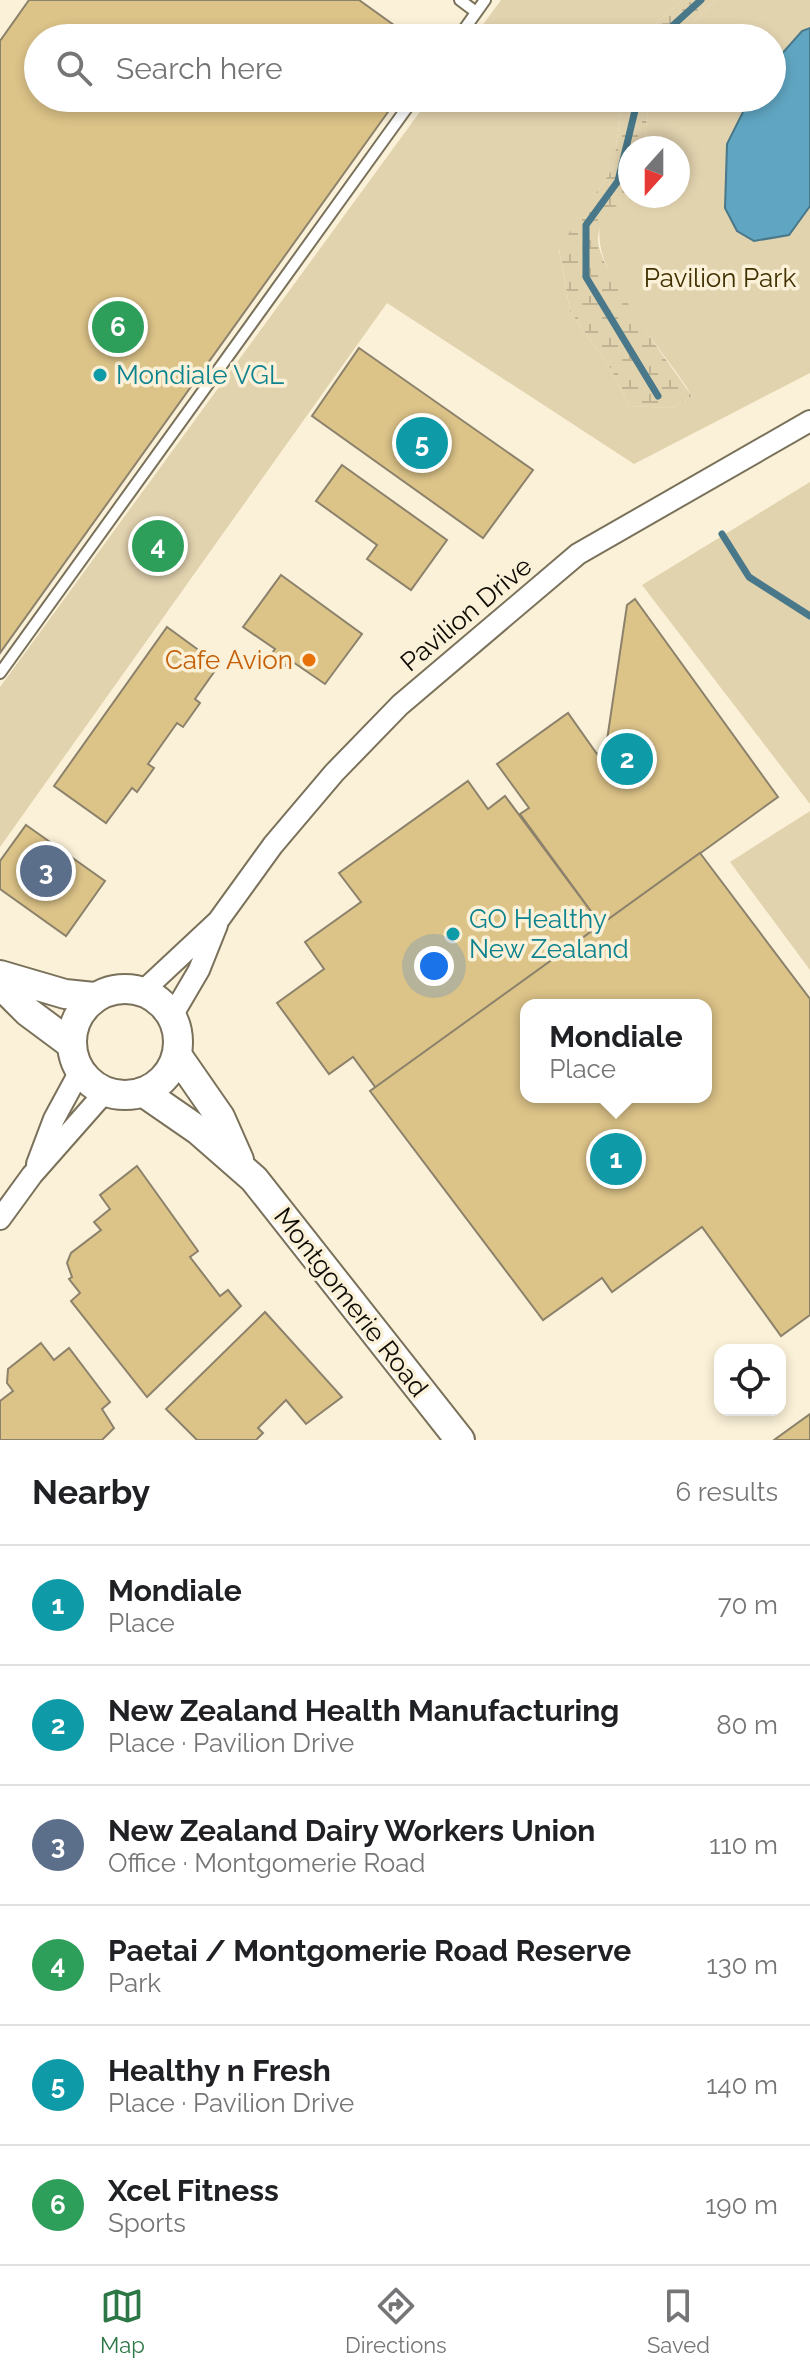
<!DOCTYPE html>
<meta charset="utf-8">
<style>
:root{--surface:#fff;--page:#f2f2f2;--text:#202124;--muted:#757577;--line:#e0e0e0;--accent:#2c7745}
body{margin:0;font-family:Raleway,sans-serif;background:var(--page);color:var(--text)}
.controls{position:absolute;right:24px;bottom:24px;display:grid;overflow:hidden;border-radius:16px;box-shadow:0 4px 12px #0003}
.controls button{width:72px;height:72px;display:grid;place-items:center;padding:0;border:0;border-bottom:2px solid var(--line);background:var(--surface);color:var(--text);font:40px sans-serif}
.compass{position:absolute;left:618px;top:136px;width:72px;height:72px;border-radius:50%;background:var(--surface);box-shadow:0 4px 12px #0003;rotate:201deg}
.you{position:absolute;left:434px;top:966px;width:28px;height:28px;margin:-20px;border:6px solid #fff;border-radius:50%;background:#1a73e8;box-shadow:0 0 0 12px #1a73e833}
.badge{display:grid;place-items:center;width:52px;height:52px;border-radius:50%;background:var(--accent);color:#fff;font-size:26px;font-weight:700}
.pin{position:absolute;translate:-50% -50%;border:4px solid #fff;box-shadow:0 2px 8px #0006}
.popup{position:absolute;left:520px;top:999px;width:192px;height:104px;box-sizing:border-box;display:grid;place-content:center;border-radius:16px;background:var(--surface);filter:drop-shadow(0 2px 6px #0005);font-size:26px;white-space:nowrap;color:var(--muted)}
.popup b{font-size:30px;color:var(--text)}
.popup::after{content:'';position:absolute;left:50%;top:100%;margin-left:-16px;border:16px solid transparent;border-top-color:var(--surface)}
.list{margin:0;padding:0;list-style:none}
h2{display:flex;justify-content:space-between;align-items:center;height:104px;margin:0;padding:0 32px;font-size:34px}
h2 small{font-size:26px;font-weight:400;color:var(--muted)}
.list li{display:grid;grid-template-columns:52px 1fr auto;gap:24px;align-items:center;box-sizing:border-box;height:120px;padding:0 32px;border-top:2px solid var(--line)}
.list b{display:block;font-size:30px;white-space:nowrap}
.list p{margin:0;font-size:26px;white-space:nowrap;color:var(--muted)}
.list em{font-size:26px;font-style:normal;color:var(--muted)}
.icon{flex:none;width:44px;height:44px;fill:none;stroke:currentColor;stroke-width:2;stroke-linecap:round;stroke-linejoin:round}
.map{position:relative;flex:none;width:810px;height:1440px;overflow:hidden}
.search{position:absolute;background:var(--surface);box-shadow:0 4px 12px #0003;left:24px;right:24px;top:24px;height:88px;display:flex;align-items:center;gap:20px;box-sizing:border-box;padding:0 28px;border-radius:44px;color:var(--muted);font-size:30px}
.sheet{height:824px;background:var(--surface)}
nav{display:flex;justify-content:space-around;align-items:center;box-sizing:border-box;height:112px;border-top:2px solid var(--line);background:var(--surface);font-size:22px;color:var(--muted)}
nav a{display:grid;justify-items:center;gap:4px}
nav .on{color:var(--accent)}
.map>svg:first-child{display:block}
.green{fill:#e2d3af}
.wetland{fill:url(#wetland-marsh)}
.water{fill:#60a6c2;stroke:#487889;stroke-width:2}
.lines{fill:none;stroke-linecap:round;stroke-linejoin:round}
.stream{stroke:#487889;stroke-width:7}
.building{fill:#dcc388;stroke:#8c826c;stroke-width:2;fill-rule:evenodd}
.lane-casing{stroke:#7a715b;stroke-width:14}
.street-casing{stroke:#7a715b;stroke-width:24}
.secondary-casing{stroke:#7a715b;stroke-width:32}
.lane{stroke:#fff;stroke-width:10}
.street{stroke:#fff;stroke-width:20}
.secondary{stroke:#fff;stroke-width:28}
.culture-dot{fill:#0f9aa8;stroke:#fbf1d8;stroke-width:3}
.food-dot{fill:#e8710a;stroke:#fbf1d8;stroke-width:3}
.labels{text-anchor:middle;stroke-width:7;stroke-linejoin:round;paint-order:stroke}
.park-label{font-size:26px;fill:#413000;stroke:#fbf1d8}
.culture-label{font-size:26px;fill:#0d838f;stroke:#fbf1d8;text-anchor:start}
.street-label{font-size:26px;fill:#0f0c05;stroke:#fbf1d8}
.food-label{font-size:26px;fill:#c56008;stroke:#fbf1d8;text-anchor:end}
</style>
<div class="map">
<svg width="810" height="1440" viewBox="0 0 810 1440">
<defs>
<pattern id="wetland-marsh" width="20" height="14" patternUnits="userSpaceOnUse" patternTransform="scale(2)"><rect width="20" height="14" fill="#e2d3af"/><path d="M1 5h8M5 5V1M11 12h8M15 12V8" fill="none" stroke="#c1b495"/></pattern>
</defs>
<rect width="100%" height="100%" fill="#fbf1d8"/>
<g class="green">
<path d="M501,0H682L641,38H473Z"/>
<path d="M716,0H810V373L634,464L387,303L0,847V687L430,98H623L613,168L559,249L570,311L611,369L629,406L672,408L692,396C671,357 580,263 603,219C608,210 622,201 630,194L678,196V148H644L649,98H772V38H677Z"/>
<path d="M810,482V804L642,585Z"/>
<path d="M810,811V970L730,862Z"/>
</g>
<g class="wetland">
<path d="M682,0H716L677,38H641Z"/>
<path d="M623,98H649L644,148H630V194C615,207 601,216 598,237C594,265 673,368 692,396L672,408L629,406L611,369L570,311L559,248L613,168Z"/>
</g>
<path class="water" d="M810,28V206L789,235L754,241L737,231L725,208L727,144L750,98H772V65L802,31Z"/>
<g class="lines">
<g class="stream">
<path d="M659,38L701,0"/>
<path d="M638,98L618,181L586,225V277L658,396"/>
<path d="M722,534L749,577L810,616"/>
</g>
</g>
<g class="building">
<path d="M29,0H359L412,38H38V98H398L0,653V41Z"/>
<path d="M359,348L533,470L483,538L312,416Z"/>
<path d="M342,465L447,540L411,590L367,559L377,545L316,501Z"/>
<path d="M281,575L362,634L325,684L290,660L285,666L270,656L275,649L243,627Z"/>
<path d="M635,599L778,797L601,925L520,814L529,808L497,764L568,713L597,754L606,747L627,605Z"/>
<path d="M167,627L219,665L195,699L200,703L183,727L177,723L148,764L154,768L137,792L132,788L106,823L54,786Z"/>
<path d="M468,781L488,809L505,796L601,925L376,1088L353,1057L329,1074L277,1003L324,969L305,942L361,902L339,873Z"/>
<path d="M26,825L105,881L66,936L0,889V861Z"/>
<path d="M700,853L810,999V1315L781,1336L702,1227L612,1292L602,1278L543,1320L370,1091ZM526,1005H706V1097H526Z"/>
<path d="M137,1166L198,1251L190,1257L220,1296L228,1290L241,1306L147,1397L71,1301L80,1293L69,1279L72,1277L67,1263L71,1253L101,1230L94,1222L110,1209L100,1195Z"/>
<path d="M265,1312L342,1397L306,1424L286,1400L258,1428L263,1433L256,1440H197L166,1409Z"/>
<path d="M41,1343L54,1360L69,1348L110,1402L102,1409L114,1428L102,1440H0V1401L13,1391L7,1383L8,1369Z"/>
<path d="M810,1414V1440H774Z"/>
</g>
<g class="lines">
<defs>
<g id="lane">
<path d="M460,0L476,12"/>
<path d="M458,38L485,0"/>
<path d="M0,673L414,98"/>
</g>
<g id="street">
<path d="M143,991L218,921L273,845L334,773L400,705L578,554L810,421"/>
<path d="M172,1016L199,970L217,925"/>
<path d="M37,1164L54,1119L80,1071"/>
<path d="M0,1219L32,1175L106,1091"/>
</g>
<g id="secondary">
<path d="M0,975L65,994L94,997"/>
<path d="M0,984L28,1012L71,1044"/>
<circle cx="125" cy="1042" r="53"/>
<path d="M177,1055L220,1117L239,1160"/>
<path d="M143,1092L198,1130L254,1179L460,1440"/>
</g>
</defs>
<use href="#lane" class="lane-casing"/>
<use href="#street" class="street-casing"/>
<use href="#secondary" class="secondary-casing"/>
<use href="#lane" class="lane"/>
<use href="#street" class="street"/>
<use href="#secondary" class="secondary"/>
</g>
<g class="culture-dot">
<circle cx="100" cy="375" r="8"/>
<circle cx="453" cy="934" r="8"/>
</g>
<circle class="food-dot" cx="309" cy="660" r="8"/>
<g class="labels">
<g class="park-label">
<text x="720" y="287">Pavilion Park</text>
</g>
<g class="culture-label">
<text x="116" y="384">Mondiale VGL</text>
<text x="469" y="928">GO Healthy<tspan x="469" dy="30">New Zealand</tspan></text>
</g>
<g class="street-label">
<text transform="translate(466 614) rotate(-40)" y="9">Pavilion Drive</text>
<text transform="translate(351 1302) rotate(52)" y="9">Montgomerie Road</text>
</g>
<g class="food-label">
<text x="293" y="669">Cafe Avion</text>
</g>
</g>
</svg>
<div class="controls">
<button><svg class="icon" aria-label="locate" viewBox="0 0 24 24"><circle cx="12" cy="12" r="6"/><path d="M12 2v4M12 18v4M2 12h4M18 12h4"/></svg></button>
</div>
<svg class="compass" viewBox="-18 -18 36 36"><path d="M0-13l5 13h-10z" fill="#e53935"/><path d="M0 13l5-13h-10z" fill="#757577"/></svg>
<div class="you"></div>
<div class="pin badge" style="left:616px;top:1159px;background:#0f9aa8">1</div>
<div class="popup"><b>Mondiale</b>Place</div>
<div class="pin badge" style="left:627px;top:759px;background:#0f9aa8">2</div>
<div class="pin badge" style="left:46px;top:871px;background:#5c6f8a">3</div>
<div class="pin badge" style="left:158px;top:546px;background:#2e9e5b">4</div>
<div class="pin badge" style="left:422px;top:443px;background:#0f9aa8">5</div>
<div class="pin badge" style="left:118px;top:327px;background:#2e9e5b">6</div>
<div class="search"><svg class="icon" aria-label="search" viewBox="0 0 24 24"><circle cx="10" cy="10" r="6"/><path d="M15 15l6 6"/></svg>Search here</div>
</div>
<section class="sheet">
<h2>Nearby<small>6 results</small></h2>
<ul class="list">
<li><span class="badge" style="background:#0f9aa8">1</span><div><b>Mondiale</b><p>Place</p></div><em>70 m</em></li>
<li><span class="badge" style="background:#0f9aa8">2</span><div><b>New Zealand Health Manufacturing</b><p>Place · Pavilion Drive</p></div><em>80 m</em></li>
<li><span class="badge" style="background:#5c6f8a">3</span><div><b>New Zealand Dairy Workers Union</b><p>Office · Montgomerie Road</p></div><em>110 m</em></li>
<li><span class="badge" style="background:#2e9e5b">4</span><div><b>Paetai / Montgomerie Road Reserve</b><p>Park</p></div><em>130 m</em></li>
<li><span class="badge" style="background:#0f9aa8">5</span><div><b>Healthy n Fresh</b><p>Place · Pavilion Drive</p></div><em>140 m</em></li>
<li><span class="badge" style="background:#2e9e5b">6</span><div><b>Xcel Fitness</b><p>Sports</p></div><em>190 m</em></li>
</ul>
</section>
<nav>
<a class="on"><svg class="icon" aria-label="map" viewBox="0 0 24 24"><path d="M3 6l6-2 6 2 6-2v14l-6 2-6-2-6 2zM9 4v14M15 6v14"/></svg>Map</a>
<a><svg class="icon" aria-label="directions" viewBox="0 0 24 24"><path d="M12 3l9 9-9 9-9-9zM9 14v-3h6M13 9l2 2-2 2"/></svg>Directions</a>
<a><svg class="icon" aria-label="saved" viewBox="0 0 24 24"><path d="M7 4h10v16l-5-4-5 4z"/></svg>Saved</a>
</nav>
